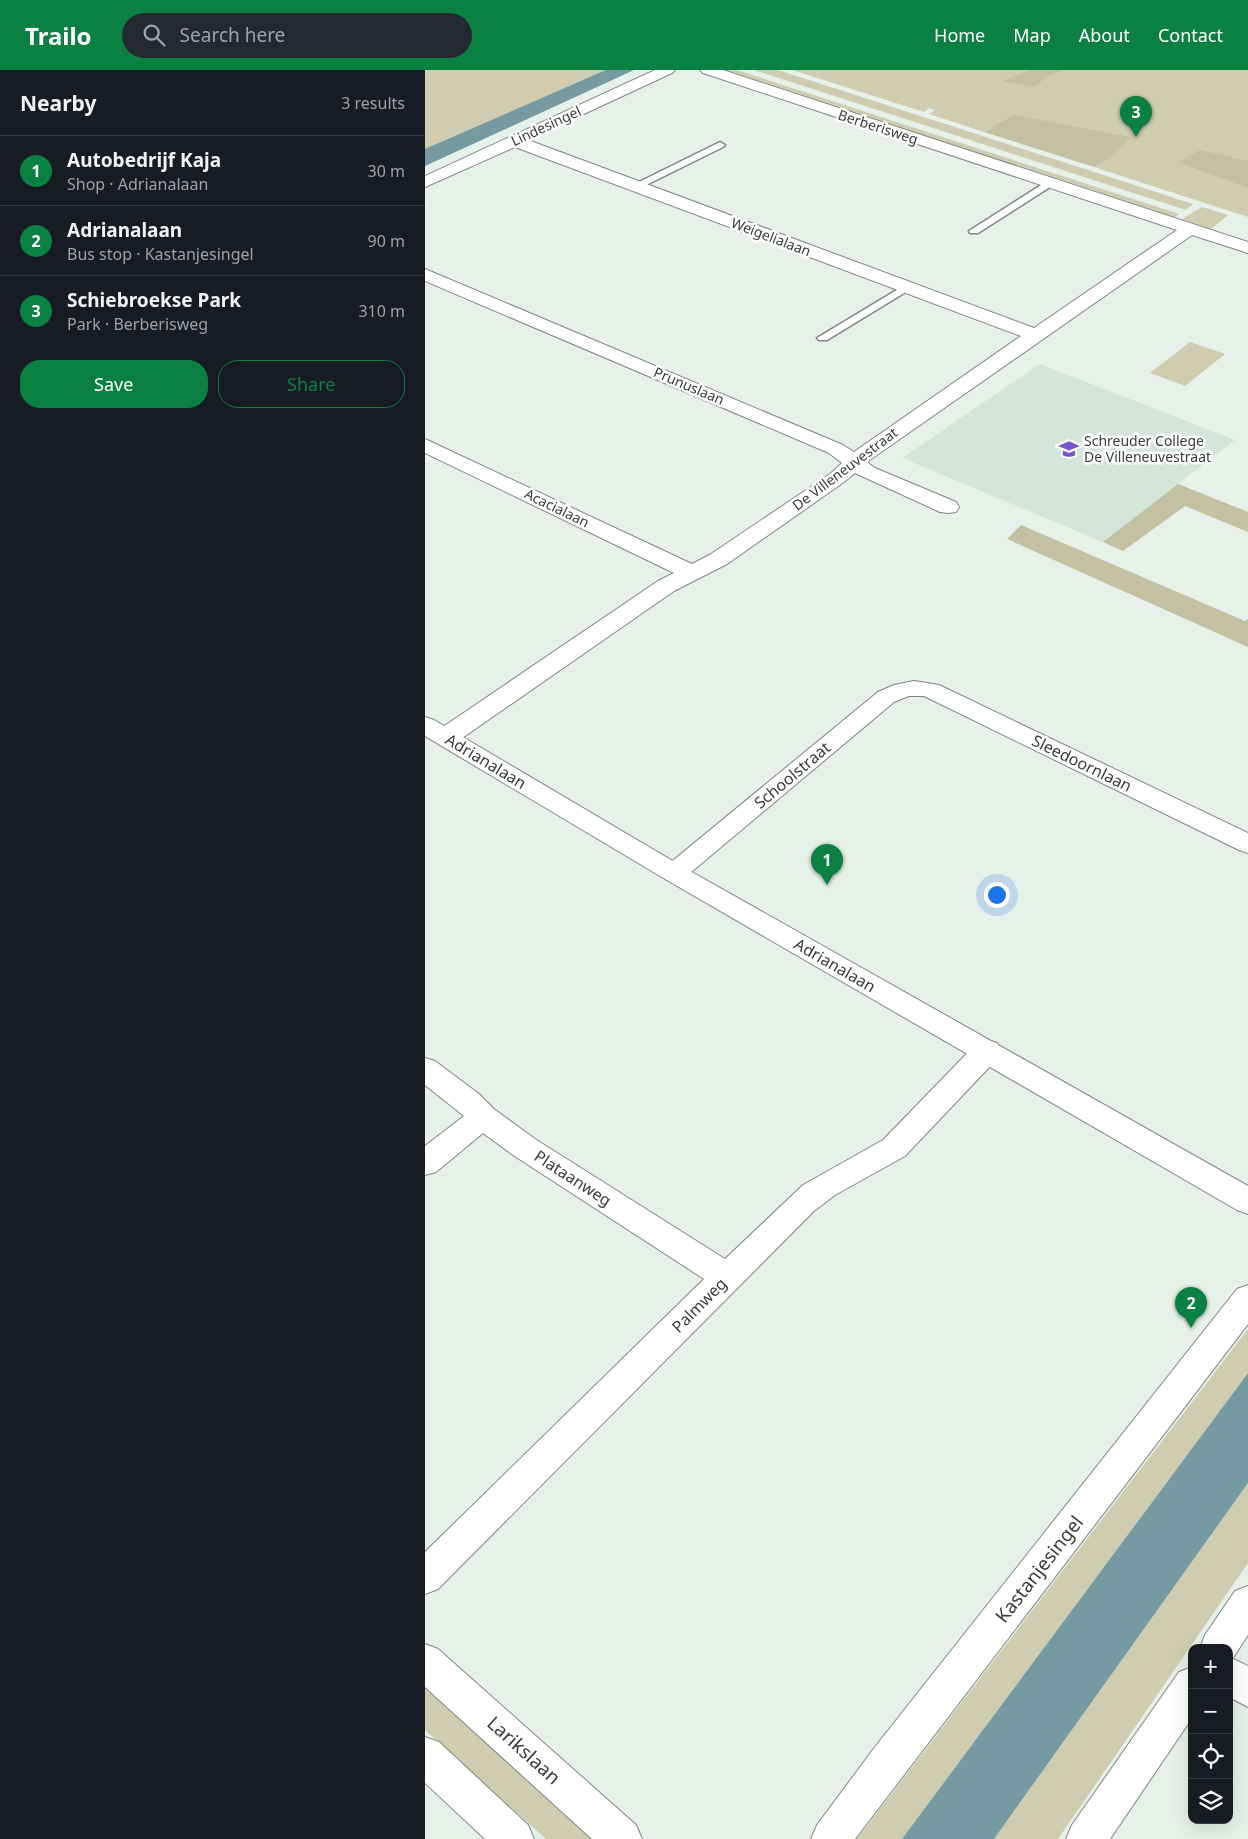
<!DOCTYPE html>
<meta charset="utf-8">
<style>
:root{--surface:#171b24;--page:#242831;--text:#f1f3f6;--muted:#9ea1a6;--line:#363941;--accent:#0b8043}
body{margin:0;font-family:"Noto Sans",sans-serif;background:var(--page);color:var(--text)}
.controls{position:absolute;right:15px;bottom:15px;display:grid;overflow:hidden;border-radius:10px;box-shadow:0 5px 20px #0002}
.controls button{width:45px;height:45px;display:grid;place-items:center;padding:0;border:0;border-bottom:1px solid var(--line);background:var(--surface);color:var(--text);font:25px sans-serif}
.you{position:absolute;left:571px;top:824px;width:18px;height:18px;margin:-12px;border:4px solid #fff;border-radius:50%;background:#1a73e8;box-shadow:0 0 0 8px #1a73e833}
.badge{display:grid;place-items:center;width:32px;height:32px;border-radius:50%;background:var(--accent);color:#fff;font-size:16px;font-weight:700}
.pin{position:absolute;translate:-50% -41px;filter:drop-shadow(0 1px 2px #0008)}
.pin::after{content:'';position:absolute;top:26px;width:18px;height:15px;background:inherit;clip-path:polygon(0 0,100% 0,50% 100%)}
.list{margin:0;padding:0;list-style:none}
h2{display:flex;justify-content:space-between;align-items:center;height:65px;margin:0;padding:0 20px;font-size:21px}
h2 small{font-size:16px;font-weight:400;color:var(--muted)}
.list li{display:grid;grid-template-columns:32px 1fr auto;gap:15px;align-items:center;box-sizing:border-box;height:70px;padding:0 20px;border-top:1px solid var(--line)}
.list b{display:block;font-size:19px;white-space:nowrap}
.list p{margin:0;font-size:16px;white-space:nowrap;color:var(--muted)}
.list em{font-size:16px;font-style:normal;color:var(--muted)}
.actions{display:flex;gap:10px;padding:15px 20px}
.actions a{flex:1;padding:11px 0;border:1px solid var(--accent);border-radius:20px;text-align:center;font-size:18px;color:var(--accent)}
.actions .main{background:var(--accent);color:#fff}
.icon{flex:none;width:28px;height:28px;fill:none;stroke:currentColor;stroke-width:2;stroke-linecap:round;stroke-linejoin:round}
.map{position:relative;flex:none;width:823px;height:1769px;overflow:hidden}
header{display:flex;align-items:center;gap:30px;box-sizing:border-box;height:70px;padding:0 25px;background:var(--accent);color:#fff}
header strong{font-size:24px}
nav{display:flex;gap:28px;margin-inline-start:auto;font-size:18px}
.search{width:350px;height:45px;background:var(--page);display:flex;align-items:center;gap:12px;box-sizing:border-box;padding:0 18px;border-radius:28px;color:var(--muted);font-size:19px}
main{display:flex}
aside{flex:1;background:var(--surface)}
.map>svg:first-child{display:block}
.built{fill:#d4e6da}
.green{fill:#cfccb0}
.forest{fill:#c4c1a2}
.water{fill:#759aa2}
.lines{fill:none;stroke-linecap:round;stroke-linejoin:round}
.service-casing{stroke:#7e8881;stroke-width:3}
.minor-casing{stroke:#7e8881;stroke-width:2}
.tertiary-casing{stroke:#7e8881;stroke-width:2}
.service{fill:#fff;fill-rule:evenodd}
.minor{fill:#fff;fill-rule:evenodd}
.tertiary{fill:#fff;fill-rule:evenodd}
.labels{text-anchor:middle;stroke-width:5;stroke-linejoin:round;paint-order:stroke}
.far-street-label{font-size:14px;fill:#383d3a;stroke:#fff}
.far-poi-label{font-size:14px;fill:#383d3a;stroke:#fff;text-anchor:start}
.street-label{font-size:16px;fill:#383d3a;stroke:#fff}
.near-street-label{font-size:19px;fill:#383d3a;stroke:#fff}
</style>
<header>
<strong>Trailo</strong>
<div class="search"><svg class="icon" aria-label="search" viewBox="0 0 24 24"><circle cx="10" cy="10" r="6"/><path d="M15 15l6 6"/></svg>Search here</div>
<nav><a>Home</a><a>Map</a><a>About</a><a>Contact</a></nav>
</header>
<main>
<aside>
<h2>Nearby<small>3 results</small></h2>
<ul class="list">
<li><span class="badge">1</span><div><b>Autobedrijf Kaja</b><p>Shop · Adrianalaan</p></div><em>30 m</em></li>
<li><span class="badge">2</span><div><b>Adrianalaan</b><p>Bus stop · Kastanjesingel</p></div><em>90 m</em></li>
<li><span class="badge">3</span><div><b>Schiebroekse Park</b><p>Park · Berberisweg</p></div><em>310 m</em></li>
</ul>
<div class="actions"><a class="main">Save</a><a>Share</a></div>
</aside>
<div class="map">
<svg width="823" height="1769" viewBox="0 0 823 1769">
<rect width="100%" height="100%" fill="#e6f1e9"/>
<path class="built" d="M615,294L810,370L678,472L477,388Z"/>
<g class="green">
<path d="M0,0H194L0,89Z"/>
<path d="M302,0H312L754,144L750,147Z"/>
<path d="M329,0H353L768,134L761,140Z"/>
<path d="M367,0H823V147L669,97L679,91L567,57L559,62L504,44L510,40L504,38L499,42Z"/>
<path d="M777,137L803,145L786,159L757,149Z"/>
<path d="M765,272L800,284L760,316L725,303Z"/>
<path d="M823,1259V1303L477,1769H432Z"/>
<path d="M823,1413V1493L633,1769H569Z"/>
<path d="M0,1617L166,1769H121L0,1660Z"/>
</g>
<g class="forest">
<path d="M605,0H639L622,6L610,17L577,11Z"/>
<path d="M589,45L706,67L683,89L669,97L559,62Z"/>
<path d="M775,80L823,91V118L753,92Z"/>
<path d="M753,414L823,442V462L760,436L698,481L678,472Z"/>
<path d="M596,455L820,551L823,549V577L582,469Z"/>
</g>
<g class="water">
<path d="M181,0H209L0,96V79Z"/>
<path d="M823,1303V1413L569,1769H477Z"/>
</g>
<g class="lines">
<defs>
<g id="service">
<path d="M295,72L300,75L298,77L215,118H207L206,116Z"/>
<path d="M624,110L628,111V115L553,163H545L544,161Z"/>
<path d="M480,215L484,216L485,218L484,220L402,270H394L392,268Z"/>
</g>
<g id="minor">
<path d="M230,0H250L247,3L103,70L609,258L752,160L278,3L275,0H298L823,172V183L767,165L442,392L450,398L531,432L534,437L531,442L523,443L515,442L430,403L419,412L302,494L249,521L30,673L21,675L12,673L9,667L12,661L233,511L249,503L0,383V369L267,494L286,484L405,404L417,393L404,383L0,211V199L418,375L429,382L596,266L90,77L0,117V106Z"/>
<path d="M489,611L514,615L823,763V783L814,780L499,626H484L469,632L258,809L249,812L240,809L236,803L240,797L453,622L469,615Z"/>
<path d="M562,970L572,973L576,981L572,989L480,1086L410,1125L389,1141L13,1519L0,1524V1482L279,1209L88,1085L58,1063L11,1102L0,1105V1076L39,1046L0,1015V988L10,991L54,1024L69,1039L110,1069L300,1189L378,1115L458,1070L552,973Z"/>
<path d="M0,1574L13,1579L211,1755L217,1769H167L0,1617Z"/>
<path d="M804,1587L823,1596V1637L804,1627Z"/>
<path d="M0,1667L14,1672L103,1755L109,1769H60L0,1713Z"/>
</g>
<g id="tertiary">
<path d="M0,647L9,650L258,797L823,1116V1144L812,1140L240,809L0,666Z"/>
<path d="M823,1215V1254L430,1769H386L392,1755L450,1677L812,1219Z"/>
<path d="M823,1516V1565L806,1591L804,1592V1578H775L780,1565L810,1521Z"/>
<path d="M767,1597V1648L685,1769H641L647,1755L754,1602Z"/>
</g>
</defs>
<use href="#service" class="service-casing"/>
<use href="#minor" class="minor-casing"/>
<use href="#tertiary" class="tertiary-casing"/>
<use href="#service" class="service"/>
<use href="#minor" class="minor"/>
<use href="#tertiary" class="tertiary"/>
</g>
<defs>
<symbol id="school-bare" viewBox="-9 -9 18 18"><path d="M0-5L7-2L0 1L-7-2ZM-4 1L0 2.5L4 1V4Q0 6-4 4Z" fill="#7853cd" stroke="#fff" stroke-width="2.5" paint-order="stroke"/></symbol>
</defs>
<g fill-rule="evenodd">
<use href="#school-bare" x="630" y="365" width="28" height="28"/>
</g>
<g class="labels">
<g class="far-street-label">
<text transform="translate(121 56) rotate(-25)" y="5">Lindesingel</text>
<text transform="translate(453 57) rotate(18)" y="5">Berberisweg</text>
<text transform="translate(346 167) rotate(21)" y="5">Weigelialaan</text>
<text transform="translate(264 316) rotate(23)" y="5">Prunuslaan</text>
<text transform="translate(420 399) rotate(-37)" y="5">De Villeneuvestraat</text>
<text transform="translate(132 438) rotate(26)" y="5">Acacialaan</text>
</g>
<g class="far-poi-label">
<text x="659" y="376">Schreuder College<tspan x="659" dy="16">De Villeneuvestraat</tspan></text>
</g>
<g class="street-label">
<text transform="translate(61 691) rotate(31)" y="6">Adrianalaan</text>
<text transform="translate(657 693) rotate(26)" y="6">Sleedoornlaan</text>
<text transform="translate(367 705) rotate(-40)" y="6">Schoolstraat</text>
<text transform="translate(410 895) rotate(30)" y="6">Adrianalaan</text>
<text transform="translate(148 1108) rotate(33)" y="6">Plataanweg</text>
<text transform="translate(274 1235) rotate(-45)" y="6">Palmweg</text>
</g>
<g class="near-street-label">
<text transform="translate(614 1499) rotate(-52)" y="7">Kastanjesingel</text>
<text transform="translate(99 1680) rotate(42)" y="7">Larikslaan</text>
</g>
</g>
</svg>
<div class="controls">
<button>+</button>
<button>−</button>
<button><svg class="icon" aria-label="locate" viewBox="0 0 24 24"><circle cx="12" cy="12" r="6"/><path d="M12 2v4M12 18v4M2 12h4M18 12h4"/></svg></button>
<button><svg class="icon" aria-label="layers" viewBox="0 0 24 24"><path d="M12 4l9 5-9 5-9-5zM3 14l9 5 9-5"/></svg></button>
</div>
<div class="you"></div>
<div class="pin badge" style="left:402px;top:815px">1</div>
<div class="pin badge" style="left:766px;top:1258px">2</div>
<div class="pin badge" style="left:711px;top:67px">3</div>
</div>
</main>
